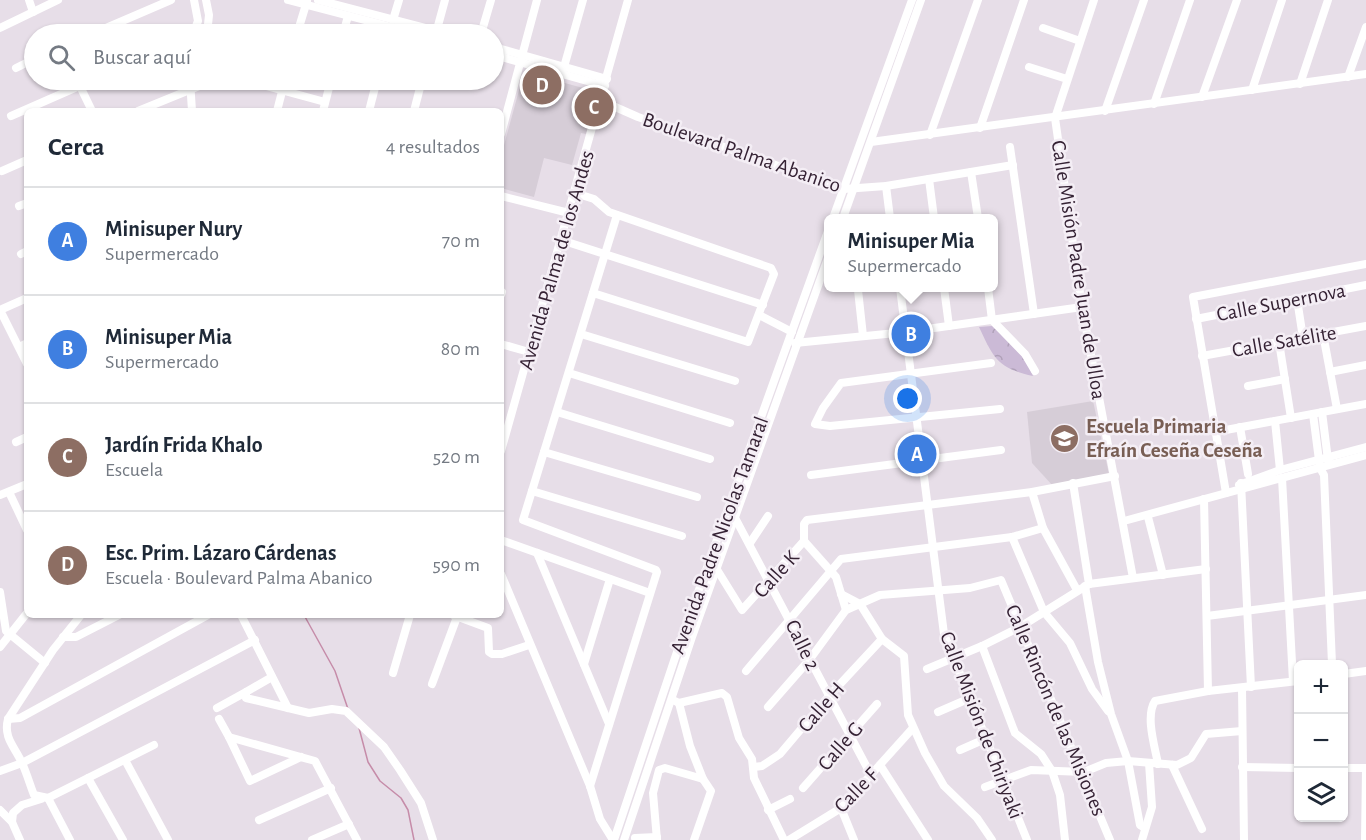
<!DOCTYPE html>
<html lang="es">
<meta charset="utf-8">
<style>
:root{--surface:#fff;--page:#f2f2f3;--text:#1f2937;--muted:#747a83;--line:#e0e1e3;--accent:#3e7b6c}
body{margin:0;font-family:"Alegreya Sans",sans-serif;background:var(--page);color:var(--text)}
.controls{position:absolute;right:18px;bottom:18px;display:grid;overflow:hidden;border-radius:9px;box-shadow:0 2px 4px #0004}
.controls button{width:54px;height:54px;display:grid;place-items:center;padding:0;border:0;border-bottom:2px solid var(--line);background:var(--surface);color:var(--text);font:30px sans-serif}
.you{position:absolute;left:908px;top:399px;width:21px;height:21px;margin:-15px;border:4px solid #fff;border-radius:50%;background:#1a73e8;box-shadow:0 0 0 9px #1a73e833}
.badge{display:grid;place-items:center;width:39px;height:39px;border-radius:50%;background:var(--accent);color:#fff;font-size:20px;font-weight:700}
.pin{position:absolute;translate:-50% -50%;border:3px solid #fff;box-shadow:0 2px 6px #0006}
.popup{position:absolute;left:824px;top:214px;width:174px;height:78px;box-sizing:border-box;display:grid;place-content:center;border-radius:9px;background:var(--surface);filter:drop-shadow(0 2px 4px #0005);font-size:20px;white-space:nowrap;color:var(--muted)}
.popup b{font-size:22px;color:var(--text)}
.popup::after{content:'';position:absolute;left:50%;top:100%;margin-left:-12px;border:12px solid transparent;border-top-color:var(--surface)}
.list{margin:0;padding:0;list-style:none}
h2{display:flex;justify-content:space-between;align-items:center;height:78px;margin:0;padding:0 24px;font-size:26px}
h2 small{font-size:20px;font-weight:400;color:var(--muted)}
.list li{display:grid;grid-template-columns:39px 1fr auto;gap:18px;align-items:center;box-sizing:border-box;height:108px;padding:0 24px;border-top:2px solid var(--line)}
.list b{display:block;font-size:22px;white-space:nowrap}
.list p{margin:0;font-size:20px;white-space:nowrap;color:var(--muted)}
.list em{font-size:20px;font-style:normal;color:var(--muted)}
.icon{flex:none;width:33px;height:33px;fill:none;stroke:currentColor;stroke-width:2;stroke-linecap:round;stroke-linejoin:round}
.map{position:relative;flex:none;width:1366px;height:840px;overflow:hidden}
.search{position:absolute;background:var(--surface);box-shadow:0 2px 4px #0004;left:24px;top:24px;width:480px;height:66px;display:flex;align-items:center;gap:15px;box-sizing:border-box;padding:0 21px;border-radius:33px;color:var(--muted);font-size:22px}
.panel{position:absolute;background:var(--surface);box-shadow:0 2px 4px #0004;left:24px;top:108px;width:480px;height:510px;border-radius:9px}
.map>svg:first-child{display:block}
.built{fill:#d6cdd7}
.park{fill:url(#park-crowns)}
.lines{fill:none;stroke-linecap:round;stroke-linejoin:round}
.stream{stroke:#c68ca9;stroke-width:1.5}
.minor{stroke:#fff;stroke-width:8}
.labels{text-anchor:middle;stroke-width:5;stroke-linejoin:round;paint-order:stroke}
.street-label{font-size:21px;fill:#352234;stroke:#f4eef5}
.education-label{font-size:21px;font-weight:bold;fill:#785e54;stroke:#f4eef5;text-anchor:start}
</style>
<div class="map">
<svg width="1366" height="840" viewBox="0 0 1366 840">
<defs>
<pattern id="park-crowns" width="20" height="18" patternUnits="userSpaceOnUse" patternTransform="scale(1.5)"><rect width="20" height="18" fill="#cbbad6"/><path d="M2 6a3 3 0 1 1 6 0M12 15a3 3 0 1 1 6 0" fill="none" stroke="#afa0b8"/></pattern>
</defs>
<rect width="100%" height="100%" fill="#e7dee8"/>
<g class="built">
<path d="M524,72L598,92L586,134L581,133L572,165L544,158L534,197L501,188V156Z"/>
<path d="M1093,401L1109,474L1053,486L1032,463L1027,412Z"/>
</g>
<path class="park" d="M992,326L1024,356L1033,376C998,368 994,359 979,327Z"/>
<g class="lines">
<g class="stream">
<path d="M304,615L335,671L348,709"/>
<path d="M359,728L368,762L380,781L401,798L408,810L414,840"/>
</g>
<g class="minor">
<path d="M29,0L33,12"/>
<path d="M206,0L209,15L207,34"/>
<path d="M288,0L418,34"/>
<path d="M318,0L449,34"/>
<path d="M1094,0L1055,118L1082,307L1133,578"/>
<path d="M393,20L399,0"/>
<path d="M0,28L58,0"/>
<path d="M1043,28L1080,41"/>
<path d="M436,33L445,0"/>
<path d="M92,34L171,0"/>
<path d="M193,34L198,21L194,0"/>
<path d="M297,34L307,1"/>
<path d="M343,34L348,16"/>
<path d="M481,34L491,0"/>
<path d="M494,47L607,79"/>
<path d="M494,55L605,86"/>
<path d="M564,67L583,0"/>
<path d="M1029,67L1067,79"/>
<path d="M16,68L34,59"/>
<path d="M1348,77L1366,27"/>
<path d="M77,80L92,111"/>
<path d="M190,80L192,111"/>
<path d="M244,80L325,102"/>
<path d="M1300,84L1328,0"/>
<path d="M1252,90L1282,0"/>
<path d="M604,93L613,106L638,117L844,189L886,186L1013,165"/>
<path d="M1202,97L1237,0"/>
<path d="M1154,104L1190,0"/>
<path d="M138,111L214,80"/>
<path d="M277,111L285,80"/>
<path d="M323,111L331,80"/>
<path d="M369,111L377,80"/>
<path d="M414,111L422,80"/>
<path d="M1105,111L1144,0"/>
<path d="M11,116L93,80"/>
<path d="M980,128L1024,0"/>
<path d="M501,134L537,0"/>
<path d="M930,135L978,0"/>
<path d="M871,142L1366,74"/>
<path d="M1010,147L1034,314"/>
<path d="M2,171L27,160"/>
<path d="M971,172L978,218"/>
<path d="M929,179L934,218"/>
<path d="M886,186L890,218"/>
<path d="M575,193L594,199L609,212L771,268L774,274L748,342L593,293"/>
<path d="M501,196L569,213"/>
<path d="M19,206L27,203"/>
<path d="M833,218L912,0"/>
<path d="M843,218L921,0"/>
<path d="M561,240L763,305"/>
<path d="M21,254L27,251"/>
<path d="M900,288L944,634L1027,840"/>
<path d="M944,288L949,326"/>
<path d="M988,288L992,320L1025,354L1035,371"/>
<path d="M858,290L863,336"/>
<path d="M501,295L502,292"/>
<path d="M27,298L0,310L27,364"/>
<path d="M1297,299L1303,338"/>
<path d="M759,315L792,332"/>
<path d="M1196,319L1366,285"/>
<path d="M581,334L735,381"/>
<path d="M1323,334L1337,409"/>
<path d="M1279,342L1291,418"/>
<path d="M795,343L906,332L1082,307"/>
<path d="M501,344L529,352"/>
<path d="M19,347L27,343"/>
<path d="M1202,356L1366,326"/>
<path d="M991,363L841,383L823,408L815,424L830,426L1000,409"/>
<path d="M1330,372L1366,365"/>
<path d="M569,373L730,423"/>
<path d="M1248,386L1285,379"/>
<path d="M557,412L710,459"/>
<path d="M1322,412L1328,460"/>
<path d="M1313,414L1320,468L1324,475L1332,664"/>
<path d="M1275,421L1280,470"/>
<path d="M1240,427L1248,474"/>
<path d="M1215,432L1366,404"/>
<path d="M16,442L27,437"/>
<path d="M501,451L628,0"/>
<path d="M544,452L697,497"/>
<path d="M811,475L1001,450"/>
<path d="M1282,478L1293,681"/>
<path d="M1073,483L1089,584"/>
<path d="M1241,483L1251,687"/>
<path d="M1239,485L1280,470L1366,447"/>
<path d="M532,491L682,536"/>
<path d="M9,492L27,530"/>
<path d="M1032,492L1043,528L1077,590"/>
<path d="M1226,493L1193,297L1366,264"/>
<path d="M0,495L27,484"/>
<path d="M1204,499L1208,691"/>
<path d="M733,514L871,775"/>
<path d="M1148,517L1163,575"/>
<path d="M1124,521L1366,455"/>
<path d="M1012,537L1044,612L1070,643L1092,689L1108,711"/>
<path d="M501,540L650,593"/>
<path d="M804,541L836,577L846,610"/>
<path d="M750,543L768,516"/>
<path d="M537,553L609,724"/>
<path d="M716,568L742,610L804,541V524L807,520L1032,492L1115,476"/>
<path d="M501,574L590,786L600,819L613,840"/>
<path d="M1085,586L1098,662L1111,714L1128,761L1140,825L1145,828"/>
<path d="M0,592L6,631L45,663"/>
<path d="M841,594L860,604L882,639L904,656L908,715L925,753L944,786L977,818L992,840"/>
<path d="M81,615L53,650L8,719C3,738 15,747 22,763C27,774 30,785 34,795L48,798L154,745"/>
<path d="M241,615L288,708"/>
<path d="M453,615L488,628L489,652L492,654H502L529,645"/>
<path d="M1207,616L1366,595"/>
<path d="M63,637H76L119,615"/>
<path d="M982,646L1015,733L1041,754L1052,771L1060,795L1065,840"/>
<path d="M0,647L27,613"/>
<path d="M584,664L610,579"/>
<path d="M927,669L982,646L1020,627L1089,584L1206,569"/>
<path d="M746,671L841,559L1012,537L1043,528"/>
<path d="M393,673L410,615"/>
<path d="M1344,674L1366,671"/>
<path d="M272,677L246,692V698L309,713L332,709L346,711L384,747L400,770L421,803L433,840"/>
<path d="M432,684L457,617"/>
<path d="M1242,688L1244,840"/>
<path d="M675,701L679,703L690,746L703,779"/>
<path d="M679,703L722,693L727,697L739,738L752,759L754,778L784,840"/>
<path d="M768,707L810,659L846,610L880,595L970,588L1001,580L1110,840"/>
<path d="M217,708L246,692"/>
<path d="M938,712L968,699"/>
<path d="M8,719L20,718L208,615"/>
<path d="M219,719L229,737"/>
<path d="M960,750L985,739"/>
<path d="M301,757L250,781L229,737L315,761L357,840"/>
<path d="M125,760L168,840"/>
<path d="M1158,764C1155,747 1145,716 1155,701L1208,691L1298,681"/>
<path d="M880,765L928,840"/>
<path d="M1172,765L1202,829"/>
<path d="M754,767L762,766L780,754L829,696L882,639"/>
<path d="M1242,767L1298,768"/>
<path d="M1344,768H1366"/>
<path d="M0,771L22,763L255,640"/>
<path d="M88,778L123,840"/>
<path d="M590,786L657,572L656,570L523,520L617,215"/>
<path d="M985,787L1031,770L1084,772L1106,763L1128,761L1177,765L1191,758L1206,734L1242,731"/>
<path d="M803,788L877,704"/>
<path d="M48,798L70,840"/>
<path d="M841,808L854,840"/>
<path d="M0,810L12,822"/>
<path d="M768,810L790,799"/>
<path d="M259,820L331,788"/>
<path d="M635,838L657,837"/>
<path d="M20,840L12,822L13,813L22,805L41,799"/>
<path d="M312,840L349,824"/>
<path d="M614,840L683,634L828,231"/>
<path d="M624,840L692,637L828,258"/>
<path d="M657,840L653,793L659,770L665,768L703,779L711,791L694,840"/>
<path d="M789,840L841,808L913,728"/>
<path d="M1142,840L1152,807L1149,763"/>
<path d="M1365,840L1366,769"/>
</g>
</g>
<defs>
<symbol id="school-disc" viewBox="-11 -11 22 22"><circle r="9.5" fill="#8d6e63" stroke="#f4eef5"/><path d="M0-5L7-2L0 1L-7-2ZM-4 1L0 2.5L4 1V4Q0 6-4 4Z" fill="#fff"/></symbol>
</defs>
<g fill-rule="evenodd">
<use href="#school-disc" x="1048" y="422" width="33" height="33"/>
</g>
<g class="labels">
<g class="street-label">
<text transform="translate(742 152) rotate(19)" y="7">Boulevard Palma Abanico</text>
<text transform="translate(556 260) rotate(-74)" y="7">Avenida Palma de los Andes</text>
<text transform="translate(1079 270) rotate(81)" y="7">Calle Misión Padre Juan de Ulloa</text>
<text transform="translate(1281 302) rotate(-11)" y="7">Calle Supernova</text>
<text transform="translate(1284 341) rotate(-10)" y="7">Calle Satélite</text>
<text transform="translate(719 535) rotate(-70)" y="7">Avenida Padre Nicolas Tamaral</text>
<text transform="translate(776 574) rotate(-48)" y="7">Calle K</text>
<text transform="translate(803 645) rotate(64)" y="7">Calle 2</text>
<text transform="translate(821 707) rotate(-49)" y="7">Calle H</text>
<text transform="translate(1056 710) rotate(67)" y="7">Calle Rincón de las Misiones</text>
<text transform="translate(982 725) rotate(69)" y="7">Calle Misión de Chiriyaki</text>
<text transform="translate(840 746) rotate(-49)" y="7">Calle G</text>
<text transform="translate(856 790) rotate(-46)" y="7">Calle F</text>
</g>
<g class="education-label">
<text x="1086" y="433">Escuela Primaria<tspan x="1086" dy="24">Efraín Ceseña Ceseña</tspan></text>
</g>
</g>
</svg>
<div class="controls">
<button>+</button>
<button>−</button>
<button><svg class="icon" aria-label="layers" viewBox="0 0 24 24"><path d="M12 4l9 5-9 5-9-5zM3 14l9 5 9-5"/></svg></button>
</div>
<div class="you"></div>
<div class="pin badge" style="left:917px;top:454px;background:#3f7fe0">A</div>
<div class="pin badge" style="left:911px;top:334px;background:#3f7fe0">B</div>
<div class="popup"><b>Minisuper Mia</b>Supermercado</div>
<div class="pin badge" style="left:594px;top:107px;background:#8d6e63">C</div>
<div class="pin badge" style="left:542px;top:85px;background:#8d6e63">D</div>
<div class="search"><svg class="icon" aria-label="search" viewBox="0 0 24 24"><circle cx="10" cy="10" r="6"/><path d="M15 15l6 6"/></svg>Buscar aquí</div>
<section class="panel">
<h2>Cerca<small>4 resultados</small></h2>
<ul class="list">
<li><span class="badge" style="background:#3f7fe0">A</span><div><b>Minisuper Nury</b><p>Supermercado</p></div><em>70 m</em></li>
<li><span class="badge" style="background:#3f7fe0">B</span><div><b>Minisuper Mia</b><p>Supermercado</p></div><em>80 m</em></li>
<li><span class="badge" style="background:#8d6e63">C</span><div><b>Jardín Frida Khalo</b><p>Escuela</p></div><em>520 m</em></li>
<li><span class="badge" style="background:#8d6e63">D</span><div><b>Esc. Prim. Lázaro Cárdenas</b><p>Escuela · Boulevard Palma Abanico</p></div><em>590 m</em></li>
</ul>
</section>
</div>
